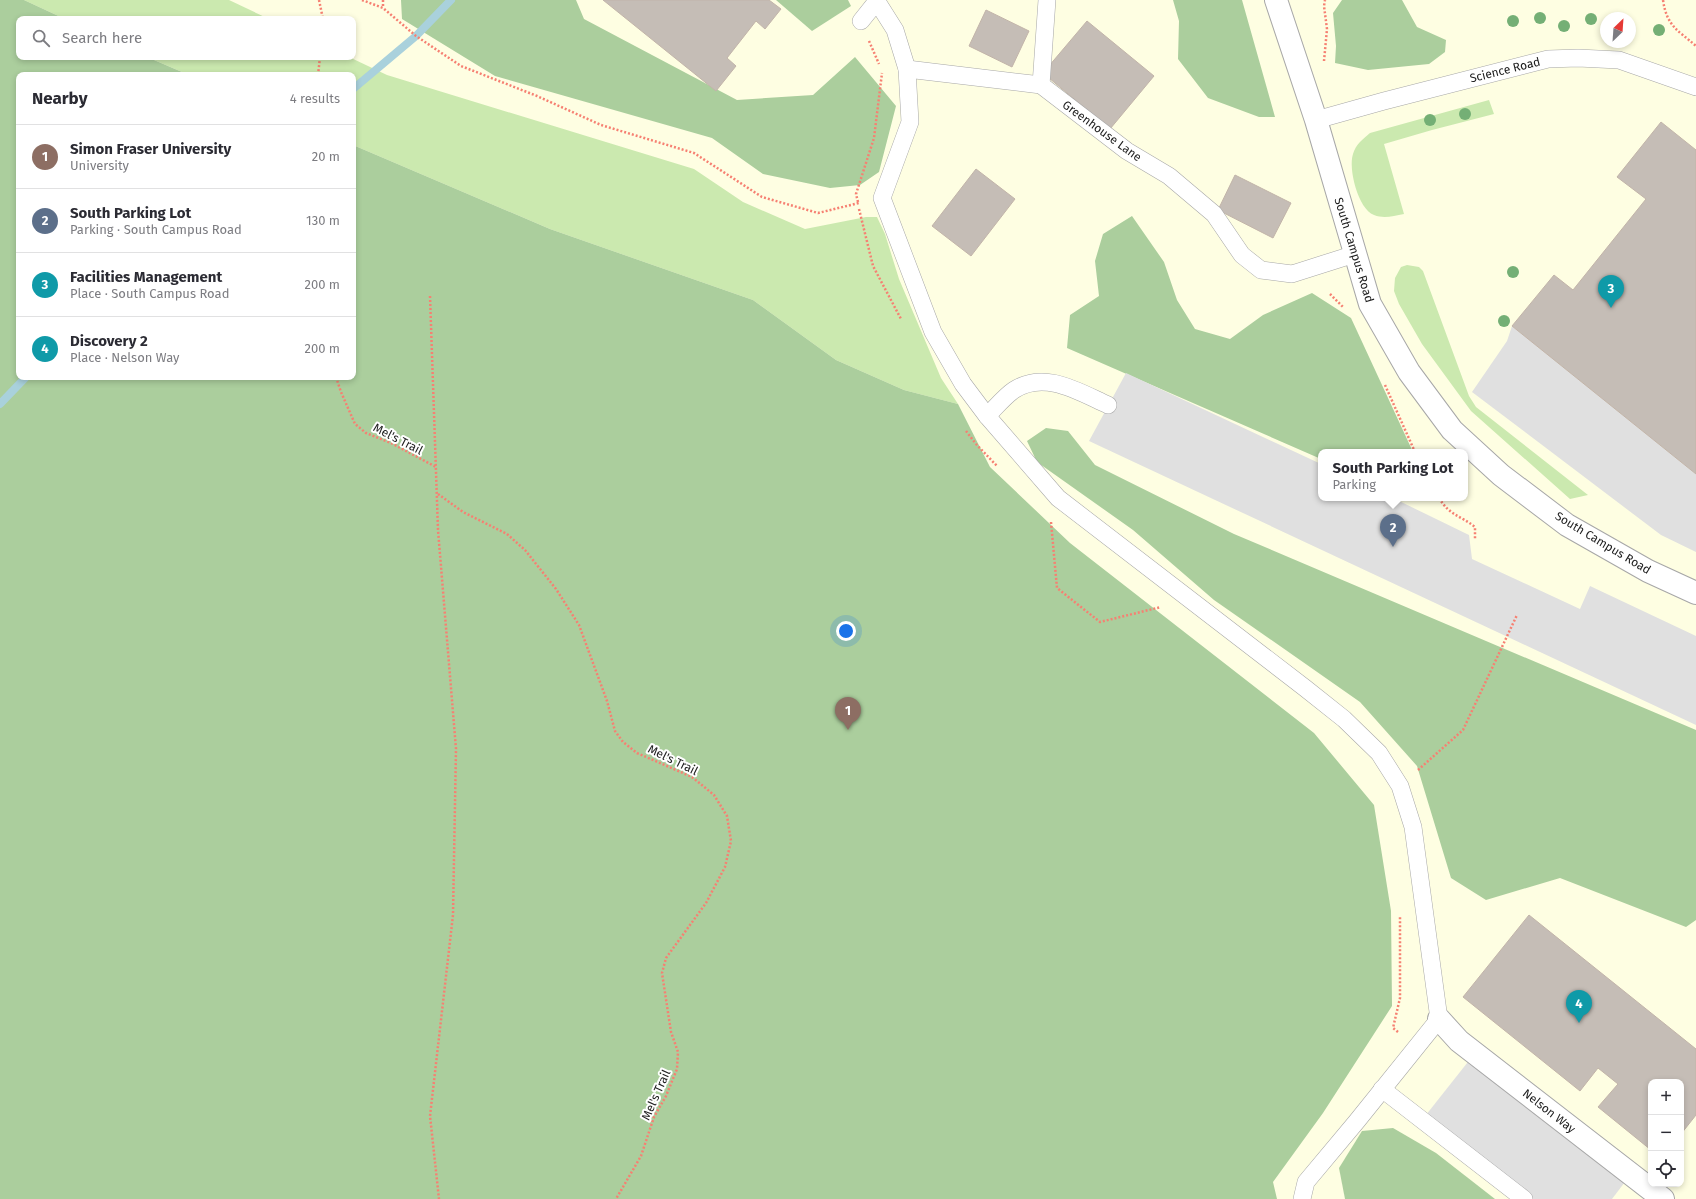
<!DOCTYPE html>
<meta charset="utf-8">
<style>
:root{--surface:#fff;--page:#f7f7f7;--text:#2b2b33;--muted:#7c7c81;--line:#e1e1e2;--accent:#cb0606}
body{margin:0;font-family:"Fira Sans",sans-serif;background:var(--page);color:var(--text)}
.controls{position:absolute;right:12px;bottom:12px;display:grid;overflow:hidden;border-radius:8px;box-shadow:0 2px 6px #0003}
.controls button{width:36px;height:36px;display:grid;place-items:center;padding:0;border:0;border-bottom:1px solid var(--line);background:var(--surface);color:var(--text);font:20px sans-serif}
.compass{position:absolute;left:1600px;top:12px;width:36px;height:36px;border-radius:50%;background:var(--surface);box-shadow:0 2px 6px #0003;rotate:25deg}
.you{position:absolute;left:846px;top:631px;width:14px;height:14px;margin:-10px;border:3px solid #fff;border-radius:50%;background:#1a73e8;box-shadow:0 0 0 6px #1a73e833}
.badge{display:grid;place-items:center;width:26px;height:26px;border-radius:50%;background:var(--accent);color:#fff;font-size:13px;font-weight:700}
.pin{position:absolute;translate:-50% -33px;filter:drop-shadow(0 1px 2px #0008)}
.pin::after{content:'';position:absolute;top:21px;width:14px;height:12px;background:inherit;clip-path:polygon(0 0,100% 0,50% 100%)}
.popup{position:absolute;left:1318px;top:449px;width:150px;height:52px;box-sizing:border-box;display:grid;place-content:center;border-radius:8px;background:var(--surface);filter:drop-shadow(0 1px 3px #0005);font-size:13px;white-space:nowrap;color:var(--muted)}
.popup b{font-size:15px;color:var(--text)}
.popup::after{content:'';position:absolute;left:50%;top:100%;margin-left:-8px;border:8px solid transparent;border-top-color:var(--surface)}
.list{margin:0;padding:0;list-style:none}
h2{display:flex;justify-content:space-between;align-items:center;height:52px;margin:0;padding:0 16px;font-size:17px}
h2 small{font-size:13px;font-weight:400;color:var(--muted)}
.list li{display:grid;grid-template-columns:26px 1fr auto;gap:12px;align-items:center;box-sizing:border-box;height:64px;padding:0 16px;border-top:1px solid var(--line)}
.list b{display:block;font-size:15px;white-space:nowrap}
.list p{margin:0;font-size:13px;white-space:nowrap;color:var(--muted)}
.list em{font-size:13px;font-style:normal;color:var(--muted)}
.icon{flex:none;width:22px;height:22px;fill:none;stroke:currentColor;stroke-width:2;stroke-linecap:round;stroke-linejoin:round}
.map{position:relative;flex:none;width:1696px;height:1199px;overflow:hidden}
.search{position:absolute;background:var(--surface);box-shadow:0 2px 6px #0003;left:16px;top:16px;width:340px;height:44px;display:flex;align-items:center;gap:10px;box-sizing:border-box;padding:0 14px;border-radius:8px;color:var(--muted);font-size:15px}
.panel{position:absolute;background:var(--surface);box-shadow:0 2px 6px #0003;left:16px;top:72px;width:340px;height:308px;border-radius:8px}
.map>svg:first-child{display:block}
.education{fill:#fefee2;fill-rule:evenodd}
.grass{fill:#cbe9af}
.forest{fill:#abce9d}
.parking{fill:#e0e0e0}
.lines{fill:none;stroke-linecap:round;stroke-linejoin:round}
.stream{stroke:#a9d1dc;stroke-width:8}
.building{fill:#c5bdb6;stroke:#c2b4a9}
.service-casing{stroke:#a7a7a7;stroke-width:18}
.minor-casing{stroke:#a7a7a7;stroke-width:24}
.path{stroke:#f68072;stroke-width:2.5;stroke-dasharray:2 2;stroke-linecap:butt}
.service{stroke:#fff;stroke-width:17}
.minor{stroke:#fff;stroke-width:22}
.tree{fill:#74af75}
.labels{text-anchor:middle;stroke-width:4;stroke-linejoin:round;paint-order:stroke}
.street-label{font-size:12px;fill:#202020;stroke:#fff}
</style>
<div class="map">
<svg width="1696" height="1199" viewBox="0 0 1696 1199">
<rect width="100%" height="100%" fill="#f0ede7"/>
<path class="education" d="M0,0H1696V1199H0ZM1606,18H1630V42H1606ZM19,19H353V57H19ZM19,75H353V377H19ZM1321,452H1465V498H1321ZM1651,1082H1681V1184H1651Z"/>
<g class="grass">
<path d="M24,0H229L269,19H65Z"/>
<path d="M147,57H349L387,75L694,169L743,202L805,229L866,217H877L885,234L899,279L941,378L958,404L904,390L836,360L753,300L550,229L353,145V75H189Z"/>
<path d="M1489,100L1494,114L1432,130L1384,144L1404,214C1393,216 1384,219 1374,215C1358,209 1348,168 1353,154C1356,144 1363,139 1370,133Z"/>
<path d="M1407,265L1419,267L1423,271L1469,396L1476,407L1588,495L1570,499L1471,411L1422,344L1399,304L1394,291L1395,278L1401,267Z"/>
</g>
<g class="forest">
<path d="M0,0H24L65,19H19V57H147L189,75H19V377H353V145L550,229L753,300L836,360L904,390L958,404L990,467L1070,543L1314,733L1374,805L1391,911L1392,1006L1323,1113L1273,1182L1277,1199H0Z"/>
<path d="M401,0H576L584,19L737,100L813,95L855,57L896,106L879,172L860,185L830,188L763,174L712,138L495,76L402,19Z"/>
<path d="M776,0H848L851,6L812,31Z"/>
<path d="M1173,0H1242L1275,117H1259L1208,98L1178,59L1179,21Z"/>
<path d="M1342,0H1402L1417,27L1446,40L1445,52L1429,64L1368,70L1335,63L1336,46L1333,13Z"/>
<path d="M1132,216L1164,262L1177,300L1195,329L1230,339L1263,315L1312,293L1351,318L1413,452H1321V459L1067,348L1070,315L1099,296L1095,261L1103,234Z"/>
<path d="M1046,428L1068,431L1095,465L1234,534L1696,730V920L1686,927L1560,878L1486,900L1451,878L1417,766L1360,702L1214,600L1133,530L1037,462L1027,441Z"/>
<path d="M1393,1128L1436,1153L1495,1199H1345L1339,1168L1362,1131Z"/>
</g>
<g class="parking">
<path d="M1512,326L1696,474V552L1661,535L1472,392L1507,341Z"/>
<path d="M1126,373L1321,464V498H1393L1469,535L1472,559L1580,609L1590,586L1696,636V725L1089,441Z"/>
<path d="M1475,1053L1631,1174L1612,1199H1524L1422,1120Z"/>
</g>
<g class="lines">
<g class="stream">
<path d="M353,89L416,36L451,0"/>
<path d="M0,404L26,377"/>
</g>
</g>
<g class="building">
<path d="M603,0H769L781,9L765,29L756,21L727,58L736,66L716,91Z"/>
<path d="M986,10L1029,31L1012,67L969,46Z"/>
<path d="M1087,21L1154,76L1110,129L1043,73Z"/>
<path d="M1661,122L1696,150V474L1512,326L1554,275L1573,290L1646,199L1617,177Z"/>
<path d="M976,169L1015,199L971,256L932,226Z"/>
<path d="M1235,175L1291,203L1273,238L1218,210Z"/>
<path d="M1529,915L1696,1049V1115L1681,1134V1082H1651V1150L1598,1107L1618,1084L1598,1068L1580,1091L1463,997Z"/>
</g>
<g class="lines">
<defs>
<g id="service">
<path d="M876,0L895,30L907,69L910,122L882,198L933,332L963,384L987,416L1058,498L1305,688L1344,719L1379,753L1400,786L1413,827L1439,1019L1357,1121L1306,1182L1302,1199"/>
<path d="M861,21L877,1"/>
<path d="M907,69L1041,85L1127,151L1169,176L1214,214L1242,255L1261,270L1292,274L1355,254"/>
<path d="M1041,85L1047,0"/>
<path d="M1316,120L1384,101L1548,59L1578,58L1619,60L1696,87"/>
<path d="M987,416C996,407 1005,396 1014,390C1045,370 1079,392 1108,405"/>
<path d="M1382,1089L1524,1199"/>
</g>
<g id="minor">
<path d="M1276,0L1316,120L1370,304L1409,372L1452,430L1501,475L1567,525L1648,571L1696,593"/>
<path d="M1439,1019L1459,1041L1663,1199"/>
</g>
</defs>
<use href="#service" class="service-casing"/>
<use href="#minor" class="minor-casing"/>
<g class="path">
<path d="M319,0L323,19"/>
<path d="M362,0L383,8L416,36L461,66L537,96L601,125L694,153L762,197L818,213L859,203"/>
<path d="M383,0V8"/>
<path d="M1663,0C1667,27 1678,30 1696,46"/>
<path d="M869,41L879,64"/>
<path d="M1324,61L1327,29L1324,6L1325,0"/>
<path d="M318,75L320,57"/>
<path d="M858,202L856,194L874,138L882,73"/>
<path d="M859,209L873,266L901,319"/>
<path d="M1330,294L1343,307"/>
<path d="M430,296L438,530L456,749L453,915L430,1116L439,1199"/>
<path d="M336,377L341,392L355,424L366,433L393,444L436,467"/>
<path d="M1385,385L1415,452"/>
<path d="M966,431L976,444L997,466"/>
<path d="M438,494L463,512L507,534L525,550L556,589L579,625L607,701L615,731L623,742L637,753L692,777L714,795L727,816L731,841L725,867L706,903L666,958L662,973L671,1032L678,1052L677,1069L666,1096L654,1117L641,1156L616,1199"/>
<path d="M1439,498C1450,516 1460,515 1475,527V539"/>
<path d="M1051,522L1057,588L1100,622L1161,607"/>
<path d="M1418,770L1463,730L1517,615"/>
<path d="M1398,1032L1393,1028L1400,998V916"/>
</g>
<use href="#service" class="service"/>
<use href="#minor" class="minor"/>
</g>
<g class="tree">
<circle cx="1540" cy="18" r="6"/>
<circle cx="1591" cy="19" r="6"/>
<circle cx="1513" cy="21" r="6"/>
<circle cx="1564" cy="26" r="6"/>
<circle cx="1659" cy="30" r="6"/>
<circle cx="1465" cy="114" r="6"/>
<circle cx="1430" cy="120" r="6"/>
<circle cx="1513" cy="272" r="6"/>
<circle cx="1504" cy="321" r="6"/>
</g>
<g class="labels">
<g class="street-label">
<text transform="translate(1505 70) rotate(-14)" y="4">Science Road</text>
<text transform="translate(1102 131) rotate(36)" y="4">Greenhouse Lane</text>
<text transform="translate(1354 250) rotate(73)" y="4">South Campus Road</text>
<text transform="translate(398 439) rotate(27)" y="4">Mel's Trail</text>
<text transform="translate(1603 543) rotate(31)" y="4">South Campus Road</text>
<text transform="translate(673 760) rotate(26)" y="4">Mel's Trail</text>
<text transform="translate(656 1095) rotate(-66)" y="4">Mel's Trail</text>
<text transform="translate(1549 1111) rotate(38)" y="4">Nelson Way</text>
</g>
</g>
</svg>
<div class="controls">
<button>+</button>
<button>−</button>
<button><svg class="icon" aria-label="locate" viewBox="0 0 24 24"><circle cx="12" cy="12" r="6"/><path d="M12 2v4M12 18v4M2 12h4M18 12h4"/></svg></button>
</div>
<svg class="compass" viewBox="-18 -18 36 36"><path d="M0-13l5 13h-10z" fill="#e53935"/><path d="M0 13l5-13h-10z" fill="#7c7c81"/></svg>
<div class="you"></div>
<div class="pin badge" style="left:848px;top:730px;background:#8d6e63">1</div>
<div class="pin badge" style="left:1393px;top:547px;background:#5c6f8a">2</div>
<div class="popup"><b>South Parking Lot</b>Parking</div>
<div class="pin badge" style="left:1611px;top:308px;background:#0f9aa8">3</div>
<div class="pin badge" style="left:1579px;top:1023px;background:#0f9aa8">4</div>
<div class="search"><svg class="icon" aria-label="search" viewBox="0 0 24 24"><circle cx="10" cy="10" r="6"/><path d="M15 15l6 6"/></svg>Search here</div>
<section class="panel">
<h2>Nearby<small>4 results</small></h2>
<ul class="list">
<li><span class="badge" style="background:#8d6e63">1</span><div><b>Simon Fraser University</b><p>University</p></div><em>20 m</em></li>
<li><span class="badge" style="background:#5c6f8a">2</span><div><b>South Parking Lot</b><p>Parking · South Campus Road</p></div><em>130 m</em></li>
<li><span class="badge" style="background:#0f9aa8">3</span><div><b>Facilities Management</b><p>Place · South Campus Road</p></div><em>200 m</em></li>
<li><span class="badge" style="background:#0f9aa8">4</span><div><b>Discovery 2</b><p>Place · Nelson Way</p></div><em>200 m</em></li>
</ul>
</section>
</div>
